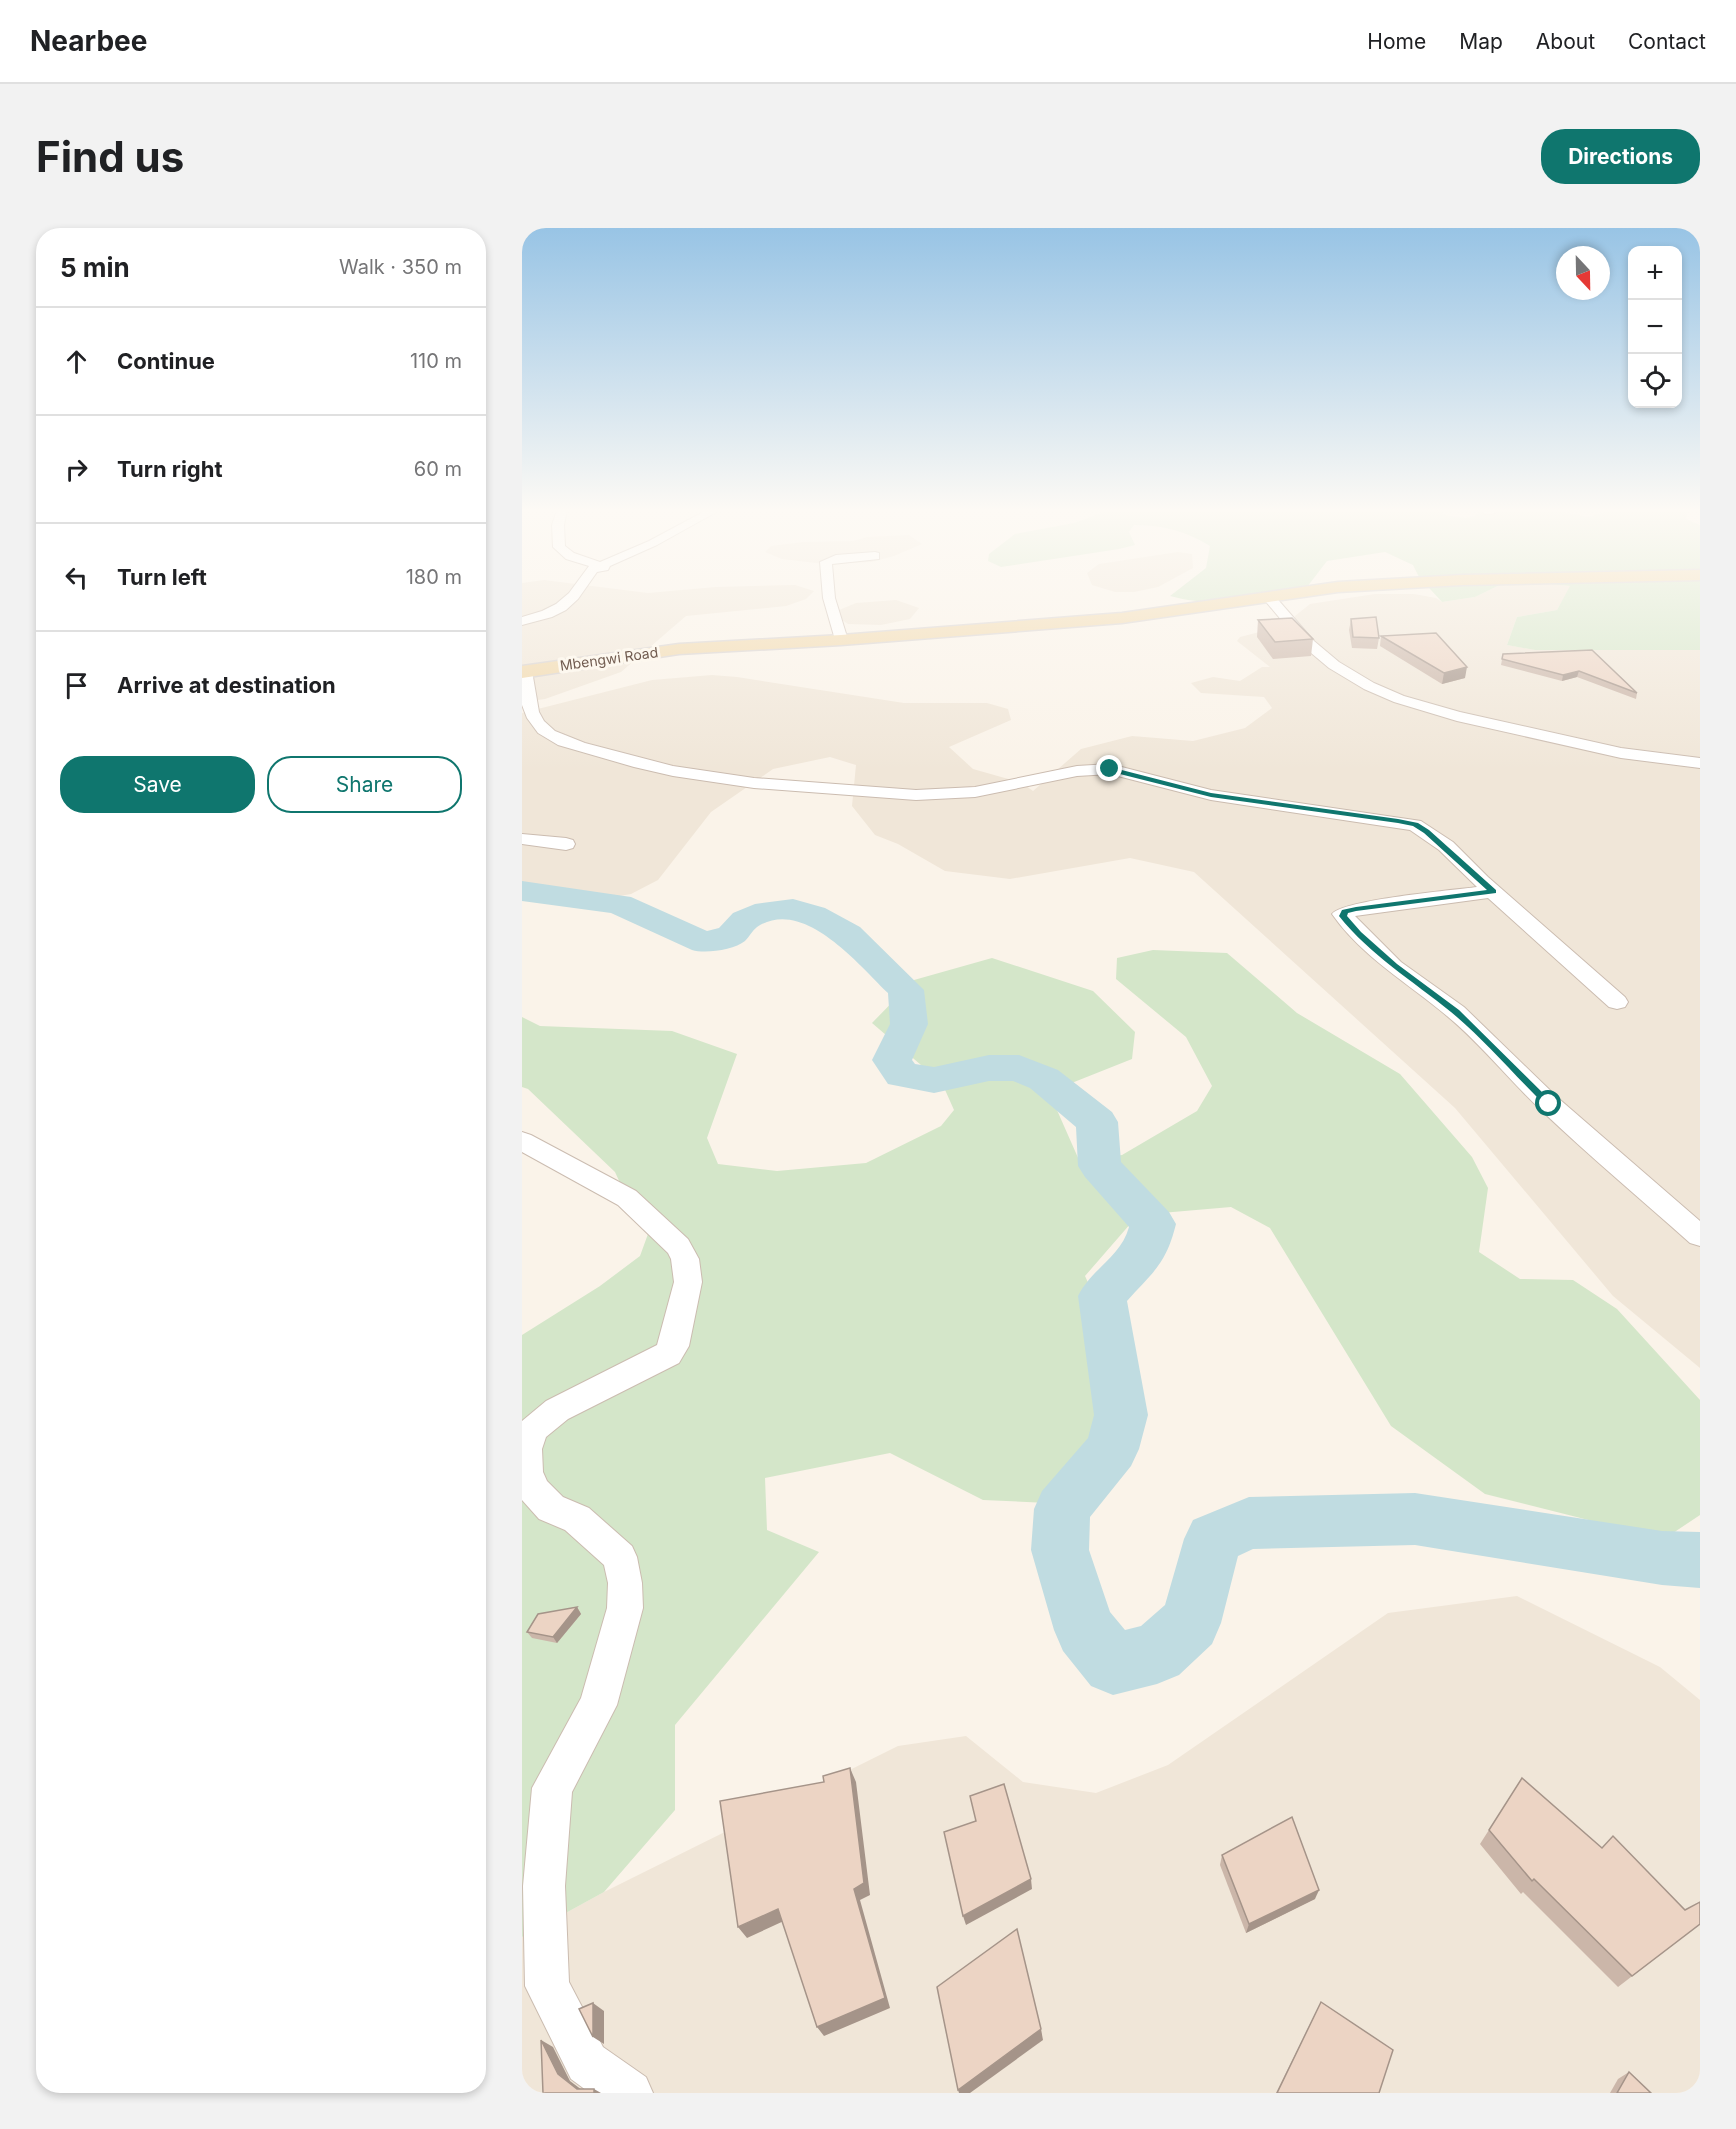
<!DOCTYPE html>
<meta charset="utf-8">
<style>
:root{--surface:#fff;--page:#f2f2f2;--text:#202124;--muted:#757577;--line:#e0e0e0;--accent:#0f766e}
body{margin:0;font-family:Inter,sans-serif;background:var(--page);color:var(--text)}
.controls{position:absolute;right:18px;top:18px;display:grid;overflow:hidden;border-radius:12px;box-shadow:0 3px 9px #0003}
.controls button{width:54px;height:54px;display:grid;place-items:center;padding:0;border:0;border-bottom:2px solid var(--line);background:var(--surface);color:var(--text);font:30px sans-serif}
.compass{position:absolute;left:1034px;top:18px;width:54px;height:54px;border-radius:50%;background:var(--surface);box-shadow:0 3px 9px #0003;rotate:158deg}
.stop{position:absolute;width:18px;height:18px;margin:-14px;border:4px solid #0f766e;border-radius:50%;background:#fff}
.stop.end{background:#0f766e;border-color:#fff;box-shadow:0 2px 6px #0008}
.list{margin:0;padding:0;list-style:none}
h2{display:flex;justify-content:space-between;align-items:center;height:78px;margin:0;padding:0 24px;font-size:26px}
h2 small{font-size:20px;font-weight:400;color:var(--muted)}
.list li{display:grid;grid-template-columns:39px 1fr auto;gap:18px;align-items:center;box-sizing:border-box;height:108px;padding:0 24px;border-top:2px solid var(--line)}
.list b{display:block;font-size:22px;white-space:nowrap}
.list em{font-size:20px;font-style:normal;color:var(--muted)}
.actions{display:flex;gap:12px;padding:18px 24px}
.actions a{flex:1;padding:14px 0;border:2px solid var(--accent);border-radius:24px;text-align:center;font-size:21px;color:var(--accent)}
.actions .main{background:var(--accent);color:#fff}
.icon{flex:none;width:33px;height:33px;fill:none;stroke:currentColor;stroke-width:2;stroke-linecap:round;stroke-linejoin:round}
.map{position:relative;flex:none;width:1178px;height:1865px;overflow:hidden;border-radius:24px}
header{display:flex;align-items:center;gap:36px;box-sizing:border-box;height:84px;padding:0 30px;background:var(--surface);border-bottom:2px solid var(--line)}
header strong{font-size:28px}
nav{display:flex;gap:33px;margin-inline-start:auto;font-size:21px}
.intro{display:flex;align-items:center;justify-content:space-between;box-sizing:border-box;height:144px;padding:0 36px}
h1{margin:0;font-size:42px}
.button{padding:15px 27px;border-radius:24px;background:var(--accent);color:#fff;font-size:21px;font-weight:700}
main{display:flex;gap:36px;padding:0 36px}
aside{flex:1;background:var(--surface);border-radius:24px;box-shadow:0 3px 9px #0003}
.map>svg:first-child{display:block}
.residential{fill:#f0e6d8}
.green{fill:#d4e6c9}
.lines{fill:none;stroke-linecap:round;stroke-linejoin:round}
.river{fill:#c0dce1;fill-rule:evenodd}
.minor-casing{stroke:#cbbcb0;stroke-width:2}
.major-casing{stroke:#d7d1ce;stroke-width:3}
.minor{fill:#fff;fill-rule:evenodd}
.major{fill:#f0d7aa;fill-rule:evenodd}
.wall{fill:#cbb6a9}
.shaded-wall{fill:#a59489}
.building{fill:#ecd4c4;stroke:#a59489;stroke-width:1.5}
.route{fill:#0f766e}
.labels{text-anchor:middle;stroke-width:6;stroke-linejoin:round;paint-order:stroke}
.far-street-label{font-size:14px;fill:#715c50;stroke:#fdf8ef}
</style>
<header>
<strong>Nearbee</strong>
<nav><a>Home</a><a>Map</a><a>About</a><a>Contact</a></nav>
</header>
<div class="intro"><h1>Find us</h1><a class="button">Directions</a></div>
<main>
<aside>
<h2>5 min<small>Walk · 350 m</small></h2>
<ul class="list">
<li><svg class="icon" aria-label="ahead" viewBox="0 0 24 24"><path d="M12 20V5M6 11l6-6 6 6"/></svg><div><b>Continue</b></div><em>110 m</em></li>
<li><svg class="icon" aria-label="right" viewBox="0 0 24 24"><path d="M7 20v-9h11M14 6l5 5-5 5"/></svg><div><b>Turn right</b></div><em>60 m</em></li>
<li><svg class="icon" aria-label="left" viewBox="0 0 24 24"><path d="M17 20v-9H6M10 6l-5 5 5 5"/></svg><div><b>Turn left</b></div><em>180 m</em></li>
<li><svg class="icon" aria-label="arrive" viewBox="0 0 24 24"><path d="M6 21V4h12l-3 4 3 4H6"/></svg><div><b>Arrive at destination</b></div></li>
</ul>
<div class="actions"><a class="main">Save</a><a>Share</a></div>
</aside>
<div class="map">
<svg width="1178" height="1865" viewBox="0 0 1178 1865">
<rect width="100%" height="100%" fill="#faf3e9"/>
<g class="residential">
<path d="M387,307L400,316L372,328L349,334L303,336L260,331L243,324L249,318L281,314L331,313L345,309Z"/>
<path d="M656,324L670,326L671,340L636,359L612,364H593L570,357L565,345L577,336Z"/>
<path d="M22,352L126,365L194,359L273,357L292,363L284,371L264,378L164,388L99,444L23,471L0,474V355Z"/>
<path d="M988,352L1049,358L1035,382L995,389L985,417L1014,422H1178V1140L1091,1068L933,880L672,644L608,630L488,651L423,643L376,616L353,607L330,578L334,537L308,529L251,541L189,584L136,652L109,666L74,672L0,657V485L130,452L190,447L215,449L382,475H465L486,481L489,492L427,519L451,541L500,555L511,563L559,521L610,508L671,513L723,500L750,480L742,469L679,465L669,455L691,449L718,453L740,439H748L715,413L718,409L773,395V388L788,376L853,366H892L914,370L920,374L953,369Z"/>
<path d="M374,372L397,380L388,391L359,397L326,396L310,385L334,375Z"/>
<path d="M995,1368L1138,1439L1178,1472V1865H0V1709L82,1664L376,1518L444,1508L501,1554L574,1565L646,1537L866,1385Z"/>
</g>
<g class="green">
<path d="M587,282H915L923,287L943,290L950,289L961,282H1031L1067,289L1089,282H1166L1164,291L1178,297V422H1013L985,417L995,389L1035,382L1048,358L988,352L953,369L920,374L897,349L891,337L863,324L805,333L785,359C734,370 701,382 648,368L684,340L688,318C664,303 641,297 612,297L607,304L613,317L597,321L479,339L466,333L467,326L493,306L552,295Z"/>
<path d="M631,722L705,725L775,785L878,846L950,929L966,960L957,1024L998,1051L1051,1052L1095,1081L1178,1172V1287L1142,1311L963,1266L869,1198L748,1000L709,979L616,987L563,1048L615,1161L609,1207L526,1275L461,1272L368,1225L243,1250L245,1302L297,1324L153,1497V1582L82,1664L0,1709V1107L78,1058L118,1028L130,995L124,971L105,970L93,944L6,861L0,859V789L18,798L150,803L215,826L185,910L196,936L255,943L344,935L419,898L432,882L420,855L350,795L392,752L470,730L571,763L613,804L610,831L527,864L557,932L600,927L675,883L690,858L664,809L594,751L595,730Z"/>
</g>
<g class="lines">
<path class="river" d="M0,653L109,669L185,703L197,700L211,685L233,676L271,671L303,680L338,699L402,762L406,796L390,832L393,836L412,839L467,827H497L536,842L590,884L596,894L599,934L647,984L654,996C644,1036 632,1043 605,1073L626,1187L617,1221L609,1238L568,1289L567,1322L588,1384L603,1402L619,1398L643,1377L662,1311L671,1292L727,1269L893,1265L1140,1303L1178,1304V1360L1140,1357L893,1317L731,1321L716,1328L699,1395L690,1416L657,1447L635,1456L591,1467L569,1458L541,1423L532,1402L509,1322L512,1281L520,1263L566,1210L572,1187L556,1068C570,1040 599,1029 607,999L563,949L556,938L554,899L508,860L491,853H467L412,865L366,856L350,832L368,796L366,765C337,737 281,668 235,699C230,703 227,709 223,713C212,722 183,726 170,722L89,685L0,673Z"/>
<defs>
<g id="minor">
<path d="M35,282H45L42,297L43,318L52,325L78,334L127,313L185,282H198L135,317L88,338L86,342L75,344L56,371L44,382L30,389L0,397V389L20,383L34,376L47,365L67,338L44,331L31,319L30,297Z"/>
<path d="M962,282H978L970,286H962Z"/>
<path d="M353,324L357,325V331L310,336L313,370L326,412L319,416L314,415L301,370L298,334L314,327Z"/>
<path d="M746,365L751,366L792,413L817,434L852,455L882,468L938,484L1099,520L1178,530V540L1099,530L935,493L872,474L842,461L807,440L782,419L740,369Z"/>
<path d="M0,439L8,440L10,443L17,484L22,493L33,503L63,515L151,538L232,550L394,562L453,559L555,538L588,536L689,562L899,593L931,614L966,649L1103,769L1106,774L1103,779L1095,781L1087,779L966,670L833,688L879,734L942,779L1036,870L1178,993V1018L1168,1015C1119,971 1067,928 1019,882C987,852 959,816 925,788C886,755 840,729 810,686C820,672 931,662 955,659L917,622L888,602L689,572L588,546L555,548L453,569L394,572L232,560L151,548L112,539L36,517L16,505L5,490L0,477Z"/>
<path d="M0,606L44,610L51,612L53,616L51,620L44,622L0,616Z"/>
<path d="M0,904L9,907L114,963L166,1011L177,1031L180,1054L167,1118L157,1135L46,1191L24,1209L20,1221L21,1244L25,1253L41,1269L67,1280L110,1318L115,1329L120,1355L121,1380L95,1477L50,1564L43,1658L47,1754L81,1819L124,1849L131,1865H68L49,1851L3,1758L1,1658L10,1560L59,1470L85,1380L86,1355L82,1337L43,1302L17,1291L0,1272V1193L24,1173L135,1117L152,1054L149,1031L146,1025L96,977L0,924Z"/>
</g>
<path id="major" d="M1178,342V352L940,357L816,364L600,395L319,417L157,426L0,450V438L157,416L319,407L600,385L816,354L940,347Z"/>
</defs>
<use href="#minor" class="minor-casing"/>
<use href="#major" class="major-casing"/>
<use href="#minor" class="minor"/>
<use href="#major" class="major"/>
</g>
<g class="wall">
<path d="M829,391L857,410L855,421L830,420L827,402Z"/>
<path d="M736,392L791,411L789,428L751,431L735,409Z"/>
<path d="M859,408L943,450L920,456L858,418Z"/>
<path d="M1070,422L1115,465L1114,471L1055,449L1040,453L979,437L981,426Z"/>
<path d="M55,1379L59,1386L35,1415L10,1410L5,1404Z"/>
<path d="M1000,1550L1080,1620L1163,1682L1178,1696L1096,1759L1001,1664L999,1666L958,1616Z"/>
<path d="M700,1627L793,1671L724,1705L698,1637Z"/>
<path d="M799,1774L857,1865H754Z"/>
<path d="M1107,1844L1129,1865H1088L1096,1851Z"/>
</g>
<g class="shaded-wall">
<path d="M945,439L943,450L920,456L922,445Z"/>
<path d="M1057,443L1055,449L1040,453L1041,447Z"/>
<path d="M55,1379L59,1386L35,1415L31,1409Z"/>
<path d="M328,1540L334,1554L348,1667L338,1672L368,1780L302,1808L295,1799L332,1661Z"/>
<path d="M509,1651L510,1661L444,1697L441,1688Z"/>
<path d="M797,1662L793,1671L724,1705L727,1696Z"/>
<path d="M256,1681L264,1692L225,1710L216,1699Z"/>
<path d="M71,1775L82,1783V1816L71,1809Z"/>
<path d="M519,1801L521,1812L448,1865H437L436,1862Z"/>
<path d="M19,1812L31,1819L48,1853L64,1865L55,1861L36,1846Z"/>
<path d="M72,1861L79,1865H72Z"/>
</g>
<g class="building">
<path d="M854,389L857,410L831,409L829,391Z"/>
<path d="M770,390L791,411L753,414L736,392Z"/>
<path d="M914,405L945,439L922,445L859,408Z"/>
<path d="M1070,422L1115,465L1057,443L1041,447L980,431L981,426Z"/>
<path d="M55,1379L31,1409L5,1404L16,1386Z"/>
<path d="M328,1540L342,1655L332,1661L363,1770L295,1799L256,1681L216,1699L198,1573L302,1554L301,1548Z"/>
<path d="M1000,1550L1080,1620L1091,1608L1163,1682L1178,1674V1696L1110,1748L1012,1651L1010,1653L967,1602Z"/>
<path d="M482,1556L509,1651L441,1688L422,1604L454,1593L448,1568Z"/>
<path d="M770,1589L797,1662L727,1696L700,1627Z"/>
<path d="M495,1701L519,1801L436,1862L415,1759Z"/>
<path d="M799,1774L871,1822L857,1865H755Z"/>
<path d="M71,1775V1809L57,1781Z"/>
<path d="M19,1812L36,1846L55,1861H72V1865H21Z"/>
<path d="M1107,1844L1129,1865H1095Z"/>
</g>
<linearGradient id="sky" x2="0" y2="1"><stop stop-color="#98c4e5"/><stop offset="0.52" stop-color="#fdfaf5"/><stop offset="1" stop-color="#fdfaf5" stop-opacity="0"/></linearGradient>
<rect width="1178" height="543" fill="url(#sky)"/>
<path class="route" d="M588,539L689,565L876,591L896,595L907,602L974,662V665L834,683L826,685L825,688L839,704L875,736L937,782L1030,874V878H1024C993,848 962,811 929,784C891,753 848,727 817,688L820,682L834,679L965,662L902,605L891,598L876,595L689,569L586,543Z"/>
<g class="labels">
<g class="far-street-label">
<text transform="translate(87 431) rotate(-8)" y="5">Mbengwi Road</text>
</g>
</g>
</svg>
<div class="controls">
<button>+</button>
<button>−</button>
<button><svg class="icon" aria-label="locate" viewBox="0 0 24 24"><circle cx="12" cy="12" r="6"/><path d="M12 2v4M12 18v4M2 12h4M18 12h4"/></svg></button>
</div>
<svg class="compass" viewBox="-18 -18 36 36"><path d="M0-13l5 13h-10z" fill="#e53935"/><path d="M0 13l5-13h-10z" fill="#757577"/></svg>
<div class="stop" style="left:1027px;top:876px"></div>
<div class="stop end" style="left:588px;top:541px"></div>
</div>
</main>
